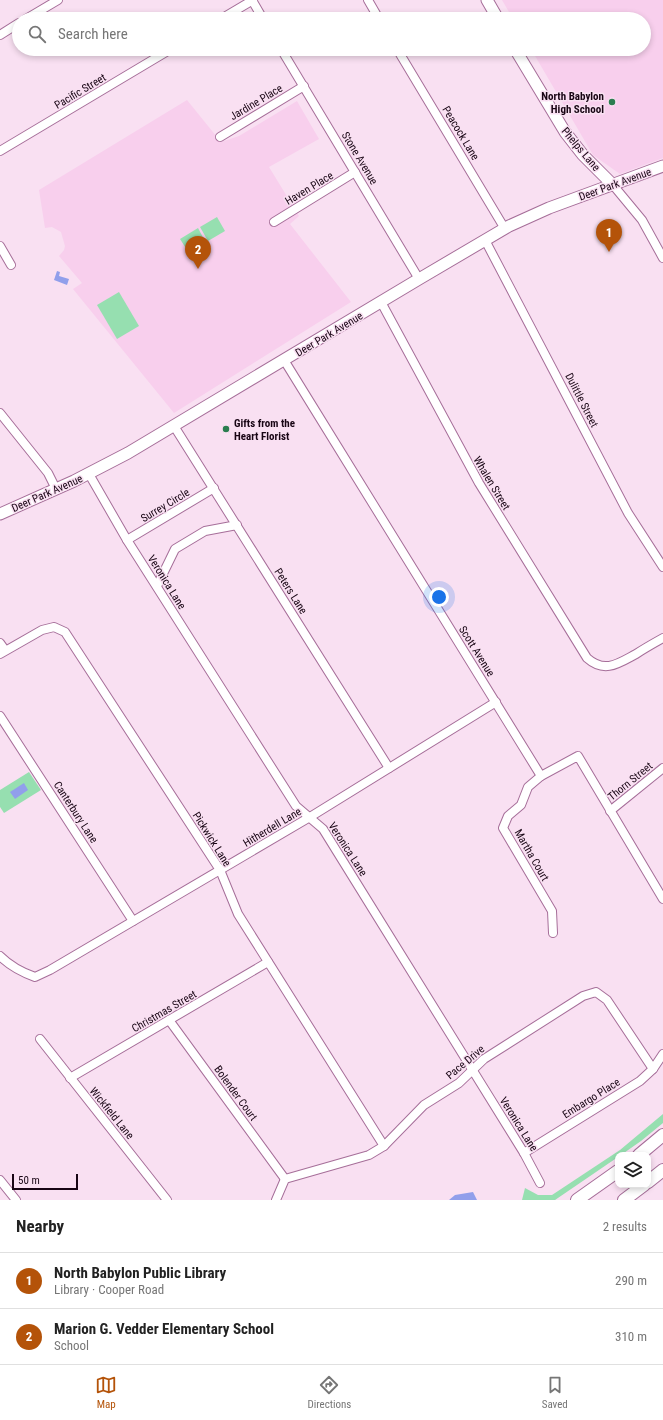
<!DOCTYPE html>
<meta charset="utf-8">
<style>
:root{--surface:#fff;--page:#f6f6f6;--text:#222;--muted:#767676;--line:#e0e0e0;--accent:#b45309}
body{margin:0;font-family:"Roboto Condensed",sans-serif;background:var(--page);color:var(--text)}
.controls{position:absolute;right:12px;bottom:12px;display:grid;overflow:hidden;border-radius:8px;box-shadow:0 2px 6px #0003}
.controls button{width:36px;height:36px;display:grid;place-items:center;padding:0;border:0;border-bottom:1px solid var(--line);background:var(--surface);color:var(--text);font:20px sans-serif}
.scale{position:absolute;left:12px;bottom:10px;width:66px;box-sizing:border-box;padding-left:4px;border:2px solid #180514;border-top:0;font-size:11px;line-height:14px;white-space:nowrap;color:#180514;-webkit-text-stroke:3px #f9e0f2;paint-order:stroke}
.you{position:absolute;left:439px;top:597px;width:14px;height:14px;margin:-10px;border:3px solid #fff;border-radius:50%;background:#1a73e8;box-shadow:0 0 0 6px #1a73e833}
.badge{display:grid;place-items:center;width:26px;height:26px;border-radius:50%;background:var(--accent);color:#fff;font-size:13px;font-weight:700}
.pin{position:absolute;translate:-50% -33px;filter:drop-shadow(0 1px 2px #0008)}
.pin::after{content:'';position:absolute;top:21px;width:14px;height:12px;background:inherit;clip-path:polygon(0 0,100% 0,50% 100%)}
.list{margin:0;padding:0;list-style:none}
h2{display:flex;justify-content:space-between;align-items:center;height:52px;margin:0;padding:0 16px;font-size:17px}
h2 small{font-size:13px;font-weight:400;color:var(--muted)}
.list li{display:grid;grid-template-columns:26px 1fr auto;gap:12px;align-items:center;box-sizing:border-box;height:56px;padding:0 16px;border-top:1px solid var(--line)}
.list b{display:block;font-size:15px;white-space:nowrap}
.list p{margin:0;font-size:13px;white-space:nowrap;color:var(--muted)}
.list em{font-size:13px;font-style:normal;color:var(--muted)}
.icon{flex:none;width:22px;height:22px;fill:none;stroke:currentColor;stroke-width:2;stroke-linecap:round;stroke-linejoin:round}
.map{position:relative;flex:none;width:663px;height:1200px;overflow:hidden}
.search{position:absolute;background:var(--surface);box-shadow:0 2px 6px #0003;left:12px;right:12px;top:12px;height:44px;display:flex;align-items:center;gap:10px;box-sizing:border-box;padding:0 14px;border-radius:22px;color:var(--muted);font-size:15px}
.sheet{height:164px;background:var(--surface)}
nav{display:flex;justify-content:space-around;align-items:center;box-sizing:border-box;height:56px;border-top:1px solid var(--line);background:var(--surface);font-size:11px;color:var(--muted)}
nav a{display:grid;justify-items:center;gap:2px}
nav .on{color:var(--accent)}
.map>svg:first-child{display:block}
.built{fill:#f8cfed}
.green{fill:#96dfb0}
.water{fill:#919feb}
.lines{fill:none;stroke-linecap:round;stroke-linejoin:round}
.street-casing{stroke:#a66e99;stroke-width:10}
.secondary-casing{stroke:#a66e99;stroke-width:13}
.primary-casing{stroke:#a66e99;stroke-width:14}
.street{stroke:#fff;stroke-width:8}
.secondary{stroke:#fff;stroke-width:11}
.primary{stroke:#fff;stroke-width:12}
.poi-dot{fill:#2a7d4f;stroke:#f9e0f2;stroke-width:1.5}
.labels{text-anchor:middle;stroke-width:3;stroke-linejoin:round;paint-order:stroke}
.street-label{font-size:11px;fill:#180514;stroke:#f9e0f2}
.poi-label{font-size:11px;font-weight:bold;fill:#180514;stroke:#f9e0f2;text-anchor:end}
</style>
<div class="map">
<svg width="663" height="1200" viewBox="0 0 663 1200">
<rect width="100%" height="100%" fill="#f9e0f2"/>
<g class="built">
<path d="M502,0H663V158L620,174L593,155L531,49H644V19H513Z"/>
<path d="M187,100L221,142L239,136L297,101L319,139L269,167L299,216L290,224L351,302L174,413L73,289L82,283L59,256L64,250L65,246L61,232L52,227L45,228L39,190Z"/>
</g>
<g class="green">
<path d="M217,217L225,231L208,241L200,227Z"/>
<path d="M198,228L206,243L189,253L180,239Z"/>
<path d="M119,292L139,326L117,339L97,305Z"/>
<path d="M29,772L41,790L4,813L0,807V790Z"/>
<path d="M663,1114V1123L641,1141L621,1155H618V1157L555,1200H522L525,1188L538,1195H552L620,1150Z"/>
</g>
<g class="water">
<path d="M57,271L60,272L59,276L69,279L67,285L54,280Z"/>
<path d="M24,783L28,790L15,799L10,792Z"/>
<path d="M473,1192L477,1200H449L455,1195Z"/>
</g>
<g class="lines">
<defs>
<g id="street">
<path d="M252,0L263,19"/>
<path d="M368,0L379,19"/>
<path d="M26,19L58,0"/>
<path d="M221,19L253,0"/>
<path d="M0,35L19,23"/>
<path d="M281,49L419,279"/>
<path d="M397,49L505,229"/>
<path d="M220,137L304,86"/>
<path d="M0,151L171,49"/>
<path d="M613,185L642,220L663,258"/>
<path d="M274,222L355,172"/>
<path d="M485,240L628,513L663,567"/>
<path d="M0,246L11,265"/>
<path d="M381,302L479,483L587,658C605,674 619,663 636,654C645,648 654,643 663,638"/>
<path d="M284,360L541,776"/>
<path d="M0,413L48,473L56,489"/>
<path d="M174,426L389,768"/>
<path d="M89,474L127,540L296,806L323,829L524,1153L540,1183"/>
<path d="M127,540L214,488"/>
<path d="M157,586L175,549L205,531L237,525"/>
<path d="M0,643L5,650"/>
<path d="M0,654L42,630L54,627L65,632L220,870L238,914L384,1146"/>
<path d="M0,716L133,921"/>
<path d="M610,811L663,768"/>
<path d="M553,933L552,911L503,828L508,816L521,805L528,787L541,776L578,756L663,899"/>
<path d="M0,956C10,966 21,972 35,977L50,970L310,817L496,702"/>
<path d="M169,1020L285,1179"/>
<path d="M40,1039L167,1200"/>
<path d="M70,1078L268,962"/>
<path d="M524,1153L640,1081L653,1069L663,1054"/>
<path d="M0,1180L16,1200"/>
<path d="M276,1200L285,1179L369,1155L384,1146L424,1105L459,1083L484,1059L583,996L596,992L607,1000L653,1069"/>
</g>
<g id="secondary">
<path d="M487,0L498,19"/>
<path d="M515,49L565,132L583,155L613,185"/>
<path d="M0,514L74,481L128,453L419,279L509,226L549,208L663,166"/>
</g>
<g id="primary">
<path d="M639,1155L663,1135"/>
<path d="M648,1182L663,1170"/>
<path d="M577,1200L618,1171"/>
<path d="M624,1200L644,1185"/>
</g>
</defs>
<use href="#street" class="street-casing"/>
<use href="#secondary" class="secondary-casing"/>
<use href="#primary" class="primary-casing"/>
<use href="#street" class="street"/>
<use href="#secondary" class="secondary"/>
<use href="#primary" class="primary"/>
</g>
<g class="poi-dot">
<circle cx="612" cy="102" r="4"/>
<circle cx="226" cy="429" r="4"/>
</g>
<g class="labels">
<g class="street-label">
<text transform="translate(80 91) rotate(-31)" y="4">Pacific Street</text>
<text transform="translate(256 102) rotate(-31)" y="4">Jardine Place</text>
<text transform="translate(461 133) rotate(59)" y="4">Peacock Lane</text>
<text transform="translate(581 149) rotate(50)" y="4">Phelps Lane</text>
<text transform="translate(360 158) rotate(59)" y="4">Stone Avenue</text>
<text transform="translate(615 184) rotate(-20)" y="4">Deer Park Avenue</text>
<text transform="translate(309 188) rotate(-31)" y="4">Haven Place</text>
<text transform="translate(329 334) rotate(-31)" y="4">Deer Park Avenue</text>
<text transform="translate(582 400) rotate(63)" y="4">Dulittle Street</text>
<text transform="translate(492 483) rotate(59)" y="4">Whalen Street</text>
<text transform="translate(47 493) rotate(-24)" y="4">Deer Park Avenue</text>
<text transform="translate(165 505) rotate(-31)" y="4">Surrey Circle</text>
<text transform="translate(167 582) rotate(58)" y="4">Veronica Lane</text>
<text transform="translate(291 591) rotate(58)" y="4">Peters Lane</text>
<text transform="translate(477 651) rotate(58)" y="4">Scott Avenue</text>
<text transform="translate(630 781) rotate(-39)" y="4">Thorn Street</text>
<text transform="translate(76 812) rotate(57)" y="4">Canterbury Lane</text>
<text transform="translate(272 827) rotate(-31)" y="4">Hitherdell Lane</text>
<text transform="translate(212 839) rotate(58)" y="4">Pickwick Lane</text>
<text transform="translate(348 849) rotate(57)" y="4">Veronica Lane</text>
<text transform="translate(532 855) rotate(60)" y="4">Martha Court</text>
<text transform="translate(164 1011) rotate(-30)" y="4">Christmas Street</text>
<text transform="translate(465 1062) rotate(-40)" y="4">Pace Drive</text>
<text transform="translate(236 1093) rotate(54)" y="4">Bolender Court</text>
<text transform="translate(591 1098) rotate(-32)" y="4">Embargo Place</text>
<text transform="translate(112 1113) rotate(51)" y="4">Wickfield Lane</text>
<text transform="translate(519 1124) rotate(58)" y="4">Veronica Lane</text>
</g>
<g class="poi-label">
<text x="604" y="100">North Babylon<tspan x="604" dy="13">High School</tspan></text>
<text x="234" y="427" text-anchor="start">Gifts from the<tspan x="234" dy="13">Heart Florist</tspan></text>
</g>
</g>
</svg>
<div class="controls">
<button><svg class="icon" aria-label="layers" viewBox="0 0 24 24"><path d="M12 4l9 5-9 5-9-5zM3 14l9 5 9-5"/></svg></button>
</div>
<div class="scale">50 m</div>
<div class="you"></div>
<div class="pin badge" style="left:609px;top:252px">1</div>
<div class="pin badge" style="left:198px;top:269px">2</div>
<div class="search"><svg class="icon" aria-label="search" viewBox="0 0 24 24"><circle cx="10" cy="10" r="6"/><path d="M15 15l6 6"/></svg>Search here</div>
</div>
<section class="sheet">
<h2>Nearby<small>2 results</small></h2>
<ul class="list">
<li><span class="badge">1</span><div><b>North Babylon Public Library</b><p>Library · Cooper Road</p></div><em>290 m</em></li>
<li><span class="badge">2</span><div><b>Marion G. Vedder Elementary School</b><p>School</p></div><em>310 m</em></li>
</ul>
</section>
<nav>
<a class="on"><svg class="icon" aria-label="map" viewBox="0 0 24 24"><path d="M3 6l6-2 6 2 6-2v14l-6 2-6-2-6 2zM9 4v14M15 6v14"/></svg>Map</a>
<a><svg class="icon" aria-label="directions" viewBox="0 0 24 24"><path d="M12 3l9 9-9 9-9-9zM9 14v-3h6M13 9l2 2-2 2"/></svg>Directions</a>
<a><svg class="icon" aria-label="saved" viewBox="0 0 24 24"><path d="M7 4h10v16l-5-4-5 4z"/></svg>Saved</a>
</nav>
